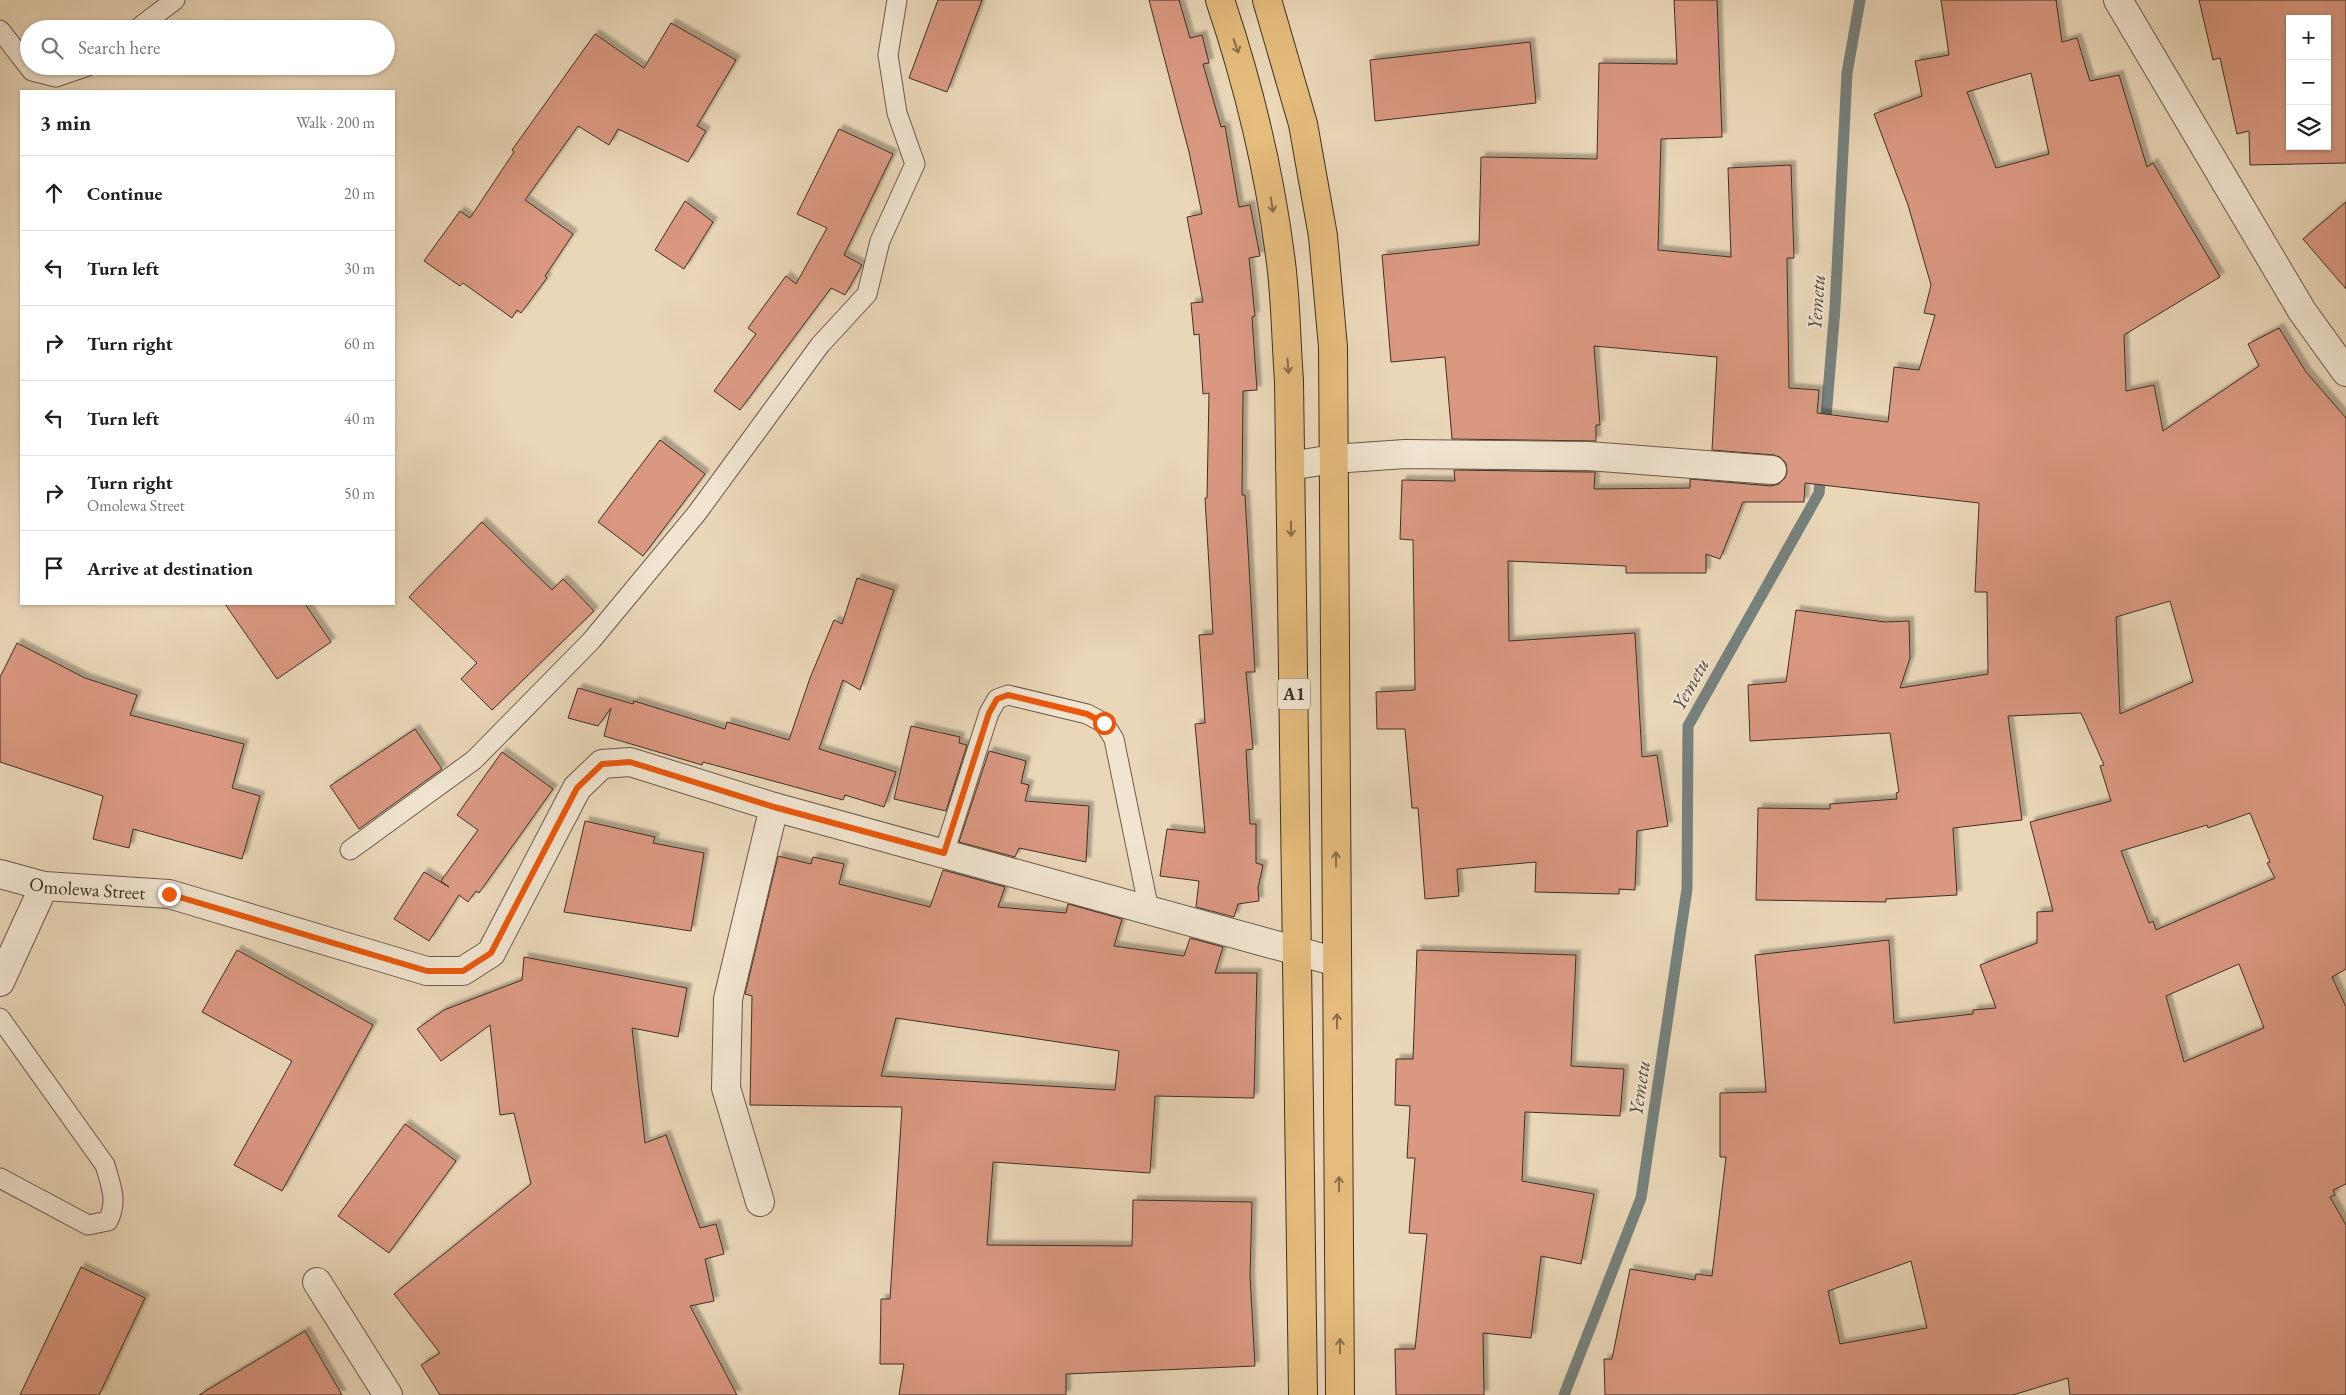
<!DOCTYPE html>
<meta charset="utf-8">
<style>
:root{--surface:#fff;--page:#f2f2f2;--text:#202124;--muted:#757577;--line:#e0e0e0}
body{margin:0;font-family:"EB Garamond",serif;background:var(--page);color:var(--text)}
.controls{position:absolute;right:15px;top:15px;display:grid;overflow:hidden;border-radius:0px;box-shadow:0 1px 4px #0004}
.controls button{width:45px;height:45px;display:grid;place-items:center;padding:0;border:0;border-bottom:1px solid var(--line);background:var(--surface);color:var(--text);font:25px sans-serif}
.stop{position:absolute;width:15px;height:15px;margin:-11px;border:4px solid #ea580c;border-radius:50%;background:#fff}
.stop.end{background:#ea580c;border-color:#fff;box-shadow:0 1px 5px #0008}
.list{margin:0;padding:0;list-style:none}
h2{display:flex;justify-content:space-between;align-items:center;height:65px;margin:0;padding:0 20px;font-size:21px}
h2 small{font-size:16px;font-weight:400;color:var(--muted)}
.list li{display:grid;grid-template-columns:32px 1fr auto;gap:15px;align-items:center;box-sizing:border-box;height:75px;padding:0 20px;border-top:1px solid var(--line)}
.list b{display:block;font-size:19px;white-space:nowrap}
.list p{margin:0;font-size:16px;white-space:nowrap;color:var(--muted)}
.list em{font-size:16px;font-style:normal;color:var(--muted)}
.icon{flex:none;width:28px;height:28px;fill:none;stroke:currentColor;stroke-width:2;stroke-linecap:round;stroke-linejoin:round}
.map{position:relative;flex:none;width:2346px;height:1395px;overflow:hidden}
.search{position:absolute;background:var(--surface);box-shadow:0 1px 4px #0004;left:20px;top:20px;width:375px;height:55px;display:flex;align-items:center;gap:12px;box-sizing:border-box;padding:0 18px;border-radius:28px;color:var(--muted);font-size:19px}
.panel{position:absolute;background:var(--surface);box-shadow:0 1px 4px #0004;left:20px;top:90px;width:375px;height:515px;border-radius:0px}
.map>svg:first-child{display:block}
.lines{fill:none;stroke-linecap:round;stroke-linejoin:round}
.stream{stroke:#76817d;stroke-width:11}
.building{fill:#da9881;stroke:#3f2f25;fill-rule:evenodd;filter:url(#shadow)}
.service-casing{stroke:#6a594a;stroke-width:21}
.minor-casing{stroke:#6a594a;stroke-width:30}
.trunk-casing{stroke:#3f2f25;stroke-width:30}
.service{stroke:#f1e5d1;stroke-width:19}
.minor{stroke:#f1e5d1;stroke-width:28}
.trunk{stroke:#e5bc7c;stroke-width:28}
.oneway{stroke:#8a6e4c}
.route{stroke:#ea580c;stroke-width:6}
.labels{text-anchor:middle;stroke-width:4;stroke-linejoin:round;paint-order:stroke}
.shield{fill:#f1e5d1;stroke:#746659;stroke-width:1}
.shield-label{font-size:18px;font-weight:bold;fill:#3f2f25}
.street-label{font-size:19px;fill:#3f2f25;stroke:#f1e5d1}
.water-label{font-size:20px;font-style:italic;fill:#514a42;stroke:#f1e5d1}
</style>
<div class="map">
<svg width="2346" height="1395" viewBox="0 0 2346 1395">
<defs>
<filter id="shadow"><feDropShadow dx="4.5" dy="-4.5" stdDeviation="1" flood-color="#0004"/></filter>
</defs>
<rect width="100%" height="100%" fill="#ead7b8"/>
<filter id="stains"><feTurbulence type="fractalNoise" baseFrequency=".004" numOctaves="4"/><feColorMatrix values="0 0 0 0 .2 0 0 0 0 .09 0 0 0 0 .02 0 0 0 .5 -.17"/></filter>
<radialGradient id="worn" r=".72"><stop offset=".6" stop-color="#630" stop-opacity="0"/><stop offset="1" stop-color="#630" stop-opacity=".3"/></radialGradient>
<g class="lines">
<g class="stream">
<path d="M1825,429L1835,308L1847,73L1860,0"/>
<path d="M1564,1395L1641,1198L1687,889L1688,726L1819,493L1821,470"/>
</g>
</g>
<g class="building">
<path d="M938,0H982L947,92L909,78Z"/>
<path d="M1149,0H1179L1190,38L1202,35L1209,63L1203,64L1221,127L1225,126L1239,207L1250,205L1260,256L1249,258L1255,316L1252,317L1257,390L1243,391L1242,495H1245L1255,672H1246L1253,749L1246,750L1250,824H1256V863L1263,865L1258,888L1259,901L1238,904L1234,917L1196,907L1199,881L1160,876L1167,829L1205,833L1195,724L1205,723L1199,635L1213,634L1205,498H1207L1209,393L1203,394L1199,334L1194,335L1191,303L1203,302L1187,217L1202,214L1189,152Z"/>
<path d="M1674,0H1717L1722,137L1661,139L1658,250L1731,257L1728,168L1791,165L1794,258H1787L1789,388L1819,390L1817,413L1888,422L1894,367L1919,370L1935,315L1924,313L1931,285L1908,205L1874,114L1922,96L1915,61L1949,55L1941,0H2056L2062,42L2077,38L2090,81L2119,75L2147,167L2153,163L2220,277L2124,335L2126,391L2154,385L2163,431L2259,366L2248,344L2279,328L2306,372L2346,418V969L2332,977L2346,1007V1184L2333,1190L2335,1195L2330,1197L2346,1225V1395H2070L2068,1378L2013,1395H1605L1604,1359H1612L1630,1269L1695,1280L1696,1274L1712,1276L1726,1157H1720V1093L1766,1092L1755,955L1889,940L1894,1023L1973,1014V1010L1996,1008L1980,965L2037,943V912L2053,911L2030,822L2111,801L2100,766L2104,765L2081,713L2008,716L2022,820L1953,828L1957,895L1886,899V902L1756,900L1758,808L1830,809V804L1897,799L1896,793L1899,792L1890,733L1750,741L1748,685L1786,682L1796,610L1885,622L1909,621L1910,658L1900,688L1988,674L1987,592H1975L1979,503L1805,483L1804,502H1743L1720,559L1706,554V573H1626V566L1508,561L1509,641L1635,633L1642,757L1657,755L1668,826L1637,831L1635,890L1619,889V894L1535,892L1536,862L1457,869L1459,896L1425,899L1418,808H1412L1405,729H1377L1376,692L1415,690L1413,540L1400,539L1402,480L1455,481L1454,470L1587,472H1595L1594,489L1690,488V479L1771,486L1779,484L1785,478L1787,472L1786,463L1780,457L1774,455L1712,450L1717,357L1594,346L1600,425H1596V441L1452,439L1445,357L1391,362L1382,255L1479,245L1481,157L1597,159L1599,63L1677,64ZM2031,73L2049,154L1996,168L1967,92ZM2170,601L2193,682L2120,714L2116,617ZM2250,813L2270,862L2267,863L2275,878L2156,930L2153,921L2149,923L2121,851L2207,825L2208,828ZM2239,964L2264,1028L2184,1062L2166,996ZM1911,1261L1927,1328L1840,1344L1828,1291Z"/>
<path d="M2199,0H2346V163L2250,165L2249,131L2237,134L2220,58L2213,60ZM2290,19H2327V146H2290Z"/>
<path d="M671,23L736,60L697,126L706,131L688,162L618,129L609,145L578,126L525,200L573,234L545,276L547,278L521,313L517,310L512,318L463,283L460,286L424,261L460,211L470,218L514,152L512,150L595,34L644,68Z"/>
<path d="M1530,42L1536,103L1375,121L1370,60Z"/>
<path d="M839,129L893,154L844,255L862,265L845,295L831,288L740,410L714,391L756,334L748,328L786,276L796,284L827,228L797,214Z"/>
<path d="M685,201L713,222L684,269L655,250Z"/>
<path d="M2346,202V289L2303,239Z"/>
<path d="M660,440L705,474L643,556L598,522Z"/>
<path d="M482,522L552,590L563,579L594,611L492,710L461,679L477,663L409,597Z"/>
<path d="M857,578L894,590L860,690L843,680L819,749L896,772L884,807L845,795L843,800L703,762L702,765L604,736L611,708L598,726L568,718L578,688L633,704L634,701L725,729L727,722L789,740L810,678L834,620L842,624Z"/>
<path d="M225,604H305L331,642L277,679Z"/>
<path d="M17,643L85,678L137,695L130,715L244,744L232,788L260,796L242,859L133,829L129,848L93,839L103,796L0,762V677Z"/>
<path d="M911,726L960,737L959,743L967,745L946,811L894,799Z"/>
<path d="M415,729L442,769L359,829L330,786Z"/>
<path d="M989,751L1026,761L1021,783L1029,785L1025,801L1089,806L1086,862L1019,848L1015,857L959,842Z"/>
<path d="M502,752L553,789L479,893L476,891L468,902L459,895L429,941L394,919L424,872L449,887L441,881L478,830L457,815Z"/>
<path d="M585,821L655,837L653,843L704,853L691,931L564,912Z"/>
<path d="M778,856L811,864L813,857L844,864L839,884L930,907L943,870L1005,887L998,907L1066,913L1068,904L1122,919L1114,946L1184,956L1190,938L1223,947L1215,973H1257L1254,1098L1155,1096L1150,1173L993,1162L987,1245L1132,1246L1133,1200L1252,1202L1250,1276L1255,1366L1066,1374V1395H899L904,1364H880L881,1299H890L902,1107L750,1105L752,996L745,994ZM896,1018L1119,1051L1115,1090L881,1076Z"/>
<path d="M237,950L373,1025L282,1191L234,1165L292,1061L202,1012Z"/>
<path d="M1417,950L1576,955L1571,1066L1624,1069L1620,1116L1525,1112L1522,1181L1594,1194L1581,1264L1541,1256L1531,1338L1483,1333L1484,1395H1396L1395,1349H1415L1427,1234L1409,1233L1415,1158H1407L1410,1106L1395,1105L1396,1059H1413Z"/>
<path d="M524,957L687,988L678,1037L632,1028L645,1143L666,1135L700,1228L716,1224L724,1254L705,1259L714,1301L690,1306L737,1395H440L421,1365L440,1353L394,1294L531,1184L514,1113L500,1115L490,1025L441,1061L417,1029L444,1010L522,980Z"/>
<path d="M405,1124L456,1161L389,1253L338,1216Z"/>
<path d="M81,1267L145,1298L99,1395H20Z"/>
<path d="M305,1331L342,1395H199Z"/>
</g>
<g class="lines">
<defs>
<g id="service">
<path d="M137,29L175,0"/>
<path d="M0,30L32,71L56,77L88,66"/>
<path d="M350,850L474,760L591,641L697,513L820,345L867,294L880,241L915,164L897,113L888,55L897,0"/>
<path d="M944,853L989,713L997,699L1008,695L1087,714L1104,723L1114,739L1149,910"/>
<path d="M0,1018L105,1165C111,1186 118,1201 108,1221L88,1225L0,1178"/>
</g>
<g id="minor">
<path d="M2118,0L2302,311L2346,372"/>
<path d="M1290,466L1333,459L1405,454L1588,456L1772,470"/>
<path id="s1" d="M0,874L44,886L169,894L427,971H463L491,953L577,788L602,764L630,762L774,807L1337,962"/>
<path d="M0,982L44,886"/>
<path d="M760,1202L726,1088L728,999L774,807"/>
<path d="M317,1282L388,1395"/>
</g>
<g id="trunk">
<path d="M1220,0C1249,86 1270,173 1281,263C1286,302 1286,342 1289,381L1303,1395"/>
<path d="M1267,0L1303,124L1323,236L1333,347L1340,1395"/>
</g>
</defs>
<use href="#service" class="service-casing"/>
<use href="#minor" class="minor-casing"/>
<use href="#trunk" class="trunk-casing"/>
<use href="#service" class="service"/>
<use href="#minor" class="minor"/>
<use href="#trunk" class="trunk"/>
</g>
<defs><path id="oneway-shaft" d="M-6 0H5M1.5-3L5.5 0L1.5 3" fill="none" stroke-width="1.6" stroke-linecap="round" stroke-linejoin="round" transform="scale(1.25)"/></defs>
<g class="oneway">
<use href="#oneway-shaft" transform="translate(1236 46) rotate(71)"/>
<use href="#oneway-shaft" transform="translate(1272 205) rotate(81)"/>
<use href="#oneway-shaft" transform="translate(1288 366) rotate(86)"/>
<use href="#oneway-shaft" transform="translate(1291 529) rotate(89)"/>
<use href="#oneway-shaft" transform="translate(1336 859) rotate(-90)"/>
<use href="#oneway-shaft" transform="translate(1337 1021) rotate(-90)"/>
<use href="#oneway-shaft" transform="translate(1339 1184) rotate(-90)"/>
<use href="#oneway-shaft" transform="translate(1340 1346) rotate(-90)"/>
</g>
<g class="lines">
<path class="route" d="M169,894L427,971H463L491,953L577,788L602,764L630,762L774,807L944,853L989,713L997,699L1008,695L1087,714L1104,723"/>
</g>
<g class="labels">
<rect class="shield" x="1278" y="678.5" width="32" height="31" rx="4"/>
<g class="shield-label">
<text x="1294" y="700">A1</text>
</g>
<g class="street-label">
<text dy="7" stroke="none"><textPath href="#s1" startOffset="89">Omolewa Street</textPath></text>
</g>
<g class="water-label">
<text transform="translate(1816 302) rotate(-86)" y="7">Yemetu</text>
<text transform="translate(1690 684) rotate(-61)" y="7">Yemetu</text>
<text transform="translate(1639 1088) rotate(-82)" y="7">Yemetu</text>
</g>
</g>
<rect width="100%" height="100%" filter="url(#stains)"/>
<rect width="100%" height="100%" fill="url(#worn)"/>
</svg>
<div class="controls">
<button>+</button>
<button>−</button>
<button><svg class="icon" aria-label="layers" viewBox="0 0 24 24"><path d="M12 4l9 5-9 5-9-5zM3 14l9 5 9-5"/></svg></button>
</div>
<div class="stop" style="left:1104px;top:723px"></div>
<div class="stop end" style="left:169px;top:894px"></div>
<div class="search"><svg class="icon" aria-label="search" viewBox="0 0 24 24"><circle cx="10" cy="10" r="6"/><path d="M15 15l6 6"/></svg>Search here</div>
<section class="panel">
<h2>3 min<small>Walk · 200 m</small></h2>
<ul class="list">
<li><svg class="icon" aria-label="ahead" viewBox="0 0 24 24"><path d="M12 20V5M6 11l6-6 6 6"/></svg><div><b>Continue</b></div><em>20 m</em></li>
<li><svg class="icon" aria-label="left" viewBox="0 0 24 24"><path d="M17 20v-9H6M10 6l-5 5 5 5"/></svg><div><b>Turn left</b></div><em>30 m</em></li>
<li><svg class="icon" aria-label="right" viewBox="0 0 24 24"><path d="M7 20v-9h11M14 6l5 5-5 5"/></svg><div><b>Turn right</b></div><em>60 m</em></li>
<li><svg class="icon" aria-label="left" viewBox="0 0 24 24"><path d="M17 20v-9H6M10 6l-5 5 5 5"/></svg><div><b>Turn left</b></div><em>40 m</em></li>
<li><svg class="icon" aria-label="right" viewBox="0 0 24 24"><path d="M7 20v-9h11M14 6l5 5-5 5"/></svg><div><b>Turn right</b><p>Omolewa Street</p></div><em>50 m</em></li>
<li><svg class="icon" aria-label="arrive" viewBox="0 0 24 24"><path d="M6 21V4h12l-3 4 3 4H6"/></svg><div><b>Arrive at destination</b></div></li>
</ul>
</section>
</div>
